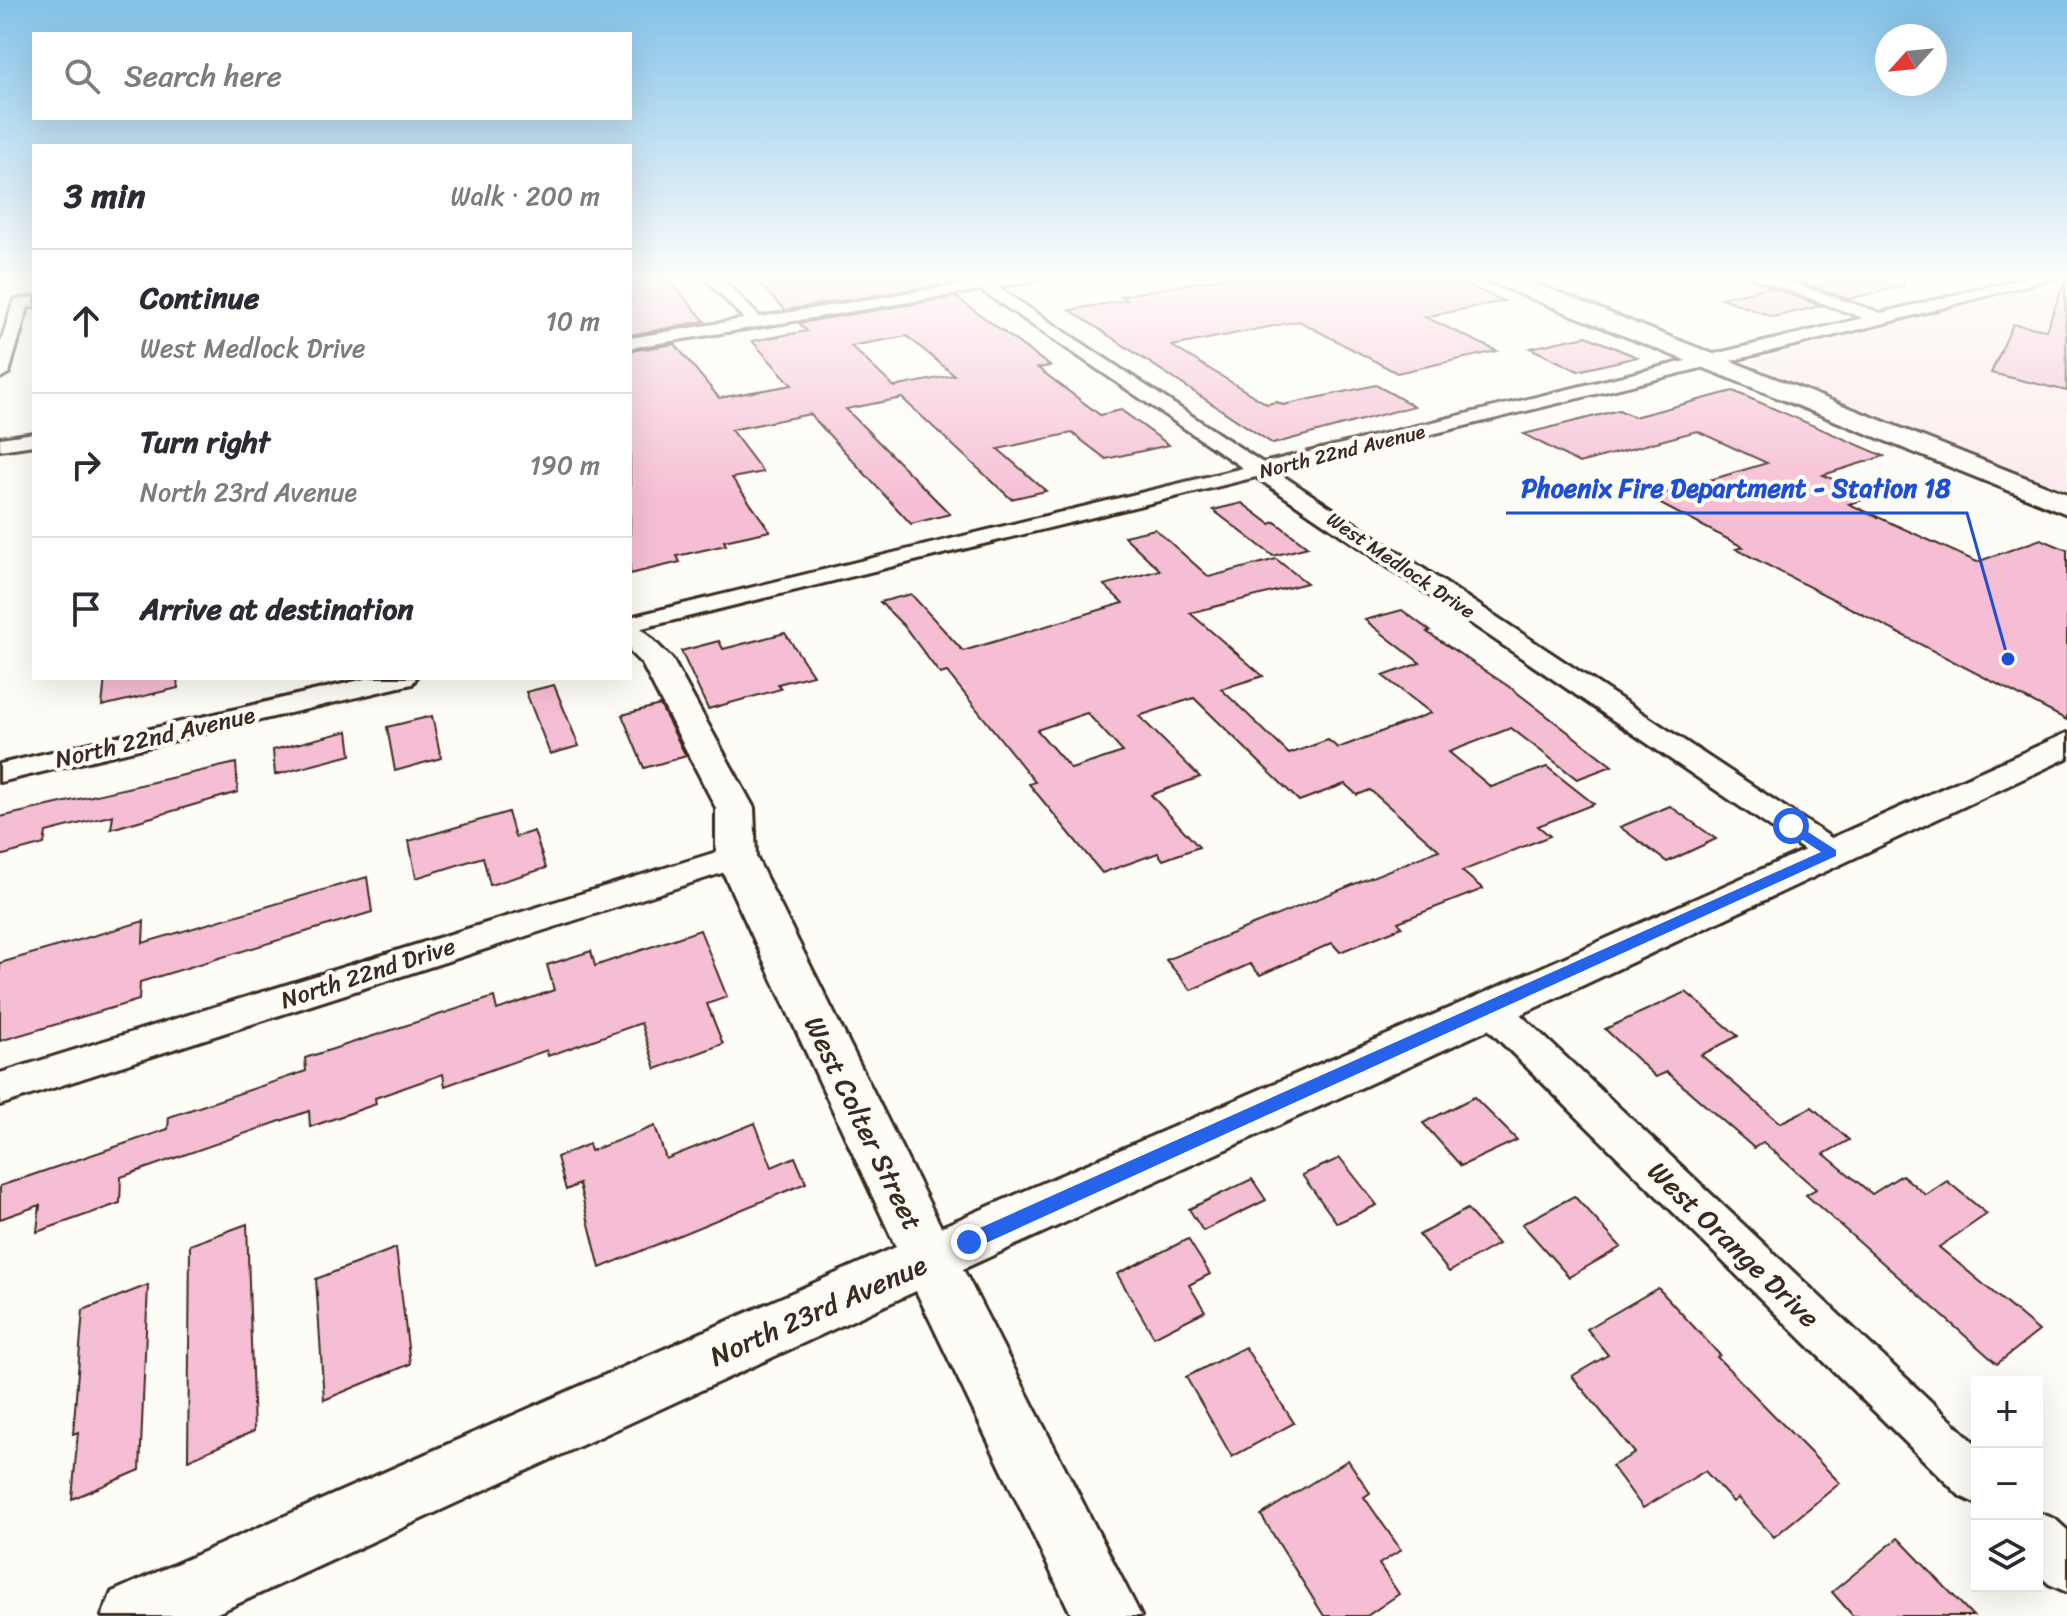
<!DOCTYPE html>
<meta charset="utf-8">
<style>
:root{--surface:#fff;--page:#f7f7f7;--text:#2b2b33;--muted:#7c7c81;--line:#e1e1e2}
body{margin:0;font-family:Sriracha,sans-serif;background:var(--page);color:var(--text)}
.controls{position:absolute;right:24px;bottom:24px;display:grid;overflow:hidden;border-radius:0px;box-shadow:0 8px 32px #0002}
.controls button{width:72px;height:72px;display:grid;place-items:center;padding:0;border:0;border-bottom:2px solid var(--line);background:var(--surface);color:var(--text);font:40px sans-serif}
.compass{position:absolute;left:1875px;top:24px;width:72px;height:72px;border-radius:50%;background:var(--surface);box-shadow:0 8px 32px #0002;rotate:243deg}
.stop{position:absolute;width:24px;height:24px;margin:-18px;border:6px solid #2563eb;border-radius:50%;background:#fff}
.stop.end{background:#2563eb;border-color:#fff;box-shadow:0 2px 8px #0008}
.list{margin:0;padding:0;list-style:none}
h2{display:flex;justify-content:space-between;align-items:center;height:104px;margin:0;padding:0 32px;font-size:34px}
h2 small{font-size:26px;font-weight:400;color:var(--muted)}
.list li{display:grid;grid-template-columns:52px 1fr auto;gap:24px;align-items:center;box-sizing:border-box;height:144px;padding:0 32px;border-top:2px solid var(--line)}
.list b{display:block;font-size:30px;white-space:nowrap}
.list p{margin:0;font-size:26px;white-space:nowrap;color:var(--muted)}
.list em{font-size:26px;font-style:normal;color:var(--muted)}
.icon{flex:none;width:44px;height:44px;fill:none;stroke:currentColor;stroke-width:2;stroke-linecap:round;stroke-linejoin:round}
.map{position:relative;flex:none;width:2067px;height:1616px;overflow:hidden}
.search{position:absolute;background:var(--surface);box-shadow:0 8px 32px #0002;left:32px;top:32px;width:600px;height:88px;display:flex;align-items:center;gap:20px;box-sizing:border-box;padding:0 28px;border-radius:0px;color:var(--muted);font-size:30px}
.panel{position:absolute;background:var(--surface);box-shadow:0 8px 32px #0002;left:32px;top:144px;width:600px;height:536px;border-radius:0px}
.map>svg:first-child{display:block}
.built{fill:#fbe9ec}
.building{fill:#f6bed4;stroke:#3b2a1e;stroke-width:2;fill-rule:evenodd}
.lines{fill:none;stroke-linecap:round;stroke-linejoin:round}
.minor-casing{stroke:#3b2a1e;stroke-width:6}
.tertiary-casing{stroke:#3b2a1e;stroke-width:6}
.primary-casing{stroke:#3b2a1e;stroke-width:6}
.minor{fill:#fdfcf7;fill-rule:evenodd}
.tertiary{fill:#fdfcf7;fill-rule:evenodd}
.primary{fill:#fdfcf7;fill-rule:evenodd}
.route{fill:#2563eb}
.labels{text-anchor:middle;stroke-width:8;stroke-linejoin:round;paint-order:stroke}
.far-street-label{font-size:20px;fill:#3b2a1e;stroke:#fdfcf7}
.street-label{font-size:24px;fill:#3b2a1e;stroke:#fdfcf7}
.near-street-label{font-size:28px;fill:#3b2a1e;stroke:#fdfcf7}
.leader{fill:none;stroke:#1d4ed8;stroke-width:3}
.callout-dot{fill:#1d4ed8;stroke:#fdfcf7;stroke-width:3}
.callout-label{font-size:26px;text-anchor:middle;font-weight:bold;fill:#1d4ed8;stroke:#fdfcf7;stroke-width:8;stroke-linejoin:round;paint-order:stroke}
</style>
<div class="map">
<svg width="2067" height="1616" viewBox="0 0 2067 1616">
<rect width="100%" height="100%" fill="#fdfcf7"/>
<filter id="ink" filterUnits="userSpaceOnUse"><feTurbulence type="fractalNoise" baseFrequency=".0125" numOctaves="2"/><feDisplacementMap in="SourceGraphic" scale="16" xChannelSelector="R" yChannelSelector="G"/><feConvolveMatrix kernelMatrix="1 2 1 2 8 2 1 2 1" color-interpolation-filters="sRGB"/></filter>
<g filter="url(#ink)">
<path class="built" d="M2030,289L2067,295V490L1751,364L1752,361Z"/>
<g class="building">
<path d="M645,276H666L705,321L630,335V278Z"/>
<path d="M752,276H928L940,285L785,310Z"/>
<path d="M1234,276H1446L1504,301L1425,317L1497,351L1397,373L1299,321L1172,346L1267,404L1277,402L1283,405L1376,385L1414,406L1273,444L1070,310L1127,300L1120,296Z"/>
<path d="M1812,276H1902L1904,286L1849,299L1795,281Z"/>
<path d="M2065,281L2067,391L1991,373L2013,324L2046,330Z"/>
<path d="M1769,287L1821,306L1773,317L1721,298Z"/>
<path d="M956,297L1050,366L1038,368L1100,415L1121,410L1169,445L1106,459L1072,433L998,449L1046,491L1011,499L902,398L846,409L950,514L911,524L810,414L731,430L763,472L732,478L770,531L724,541L726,545L677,556L680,562L630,574V351L675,344L719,398L792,385L752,341L807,331L799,323ZM907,336L954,375L894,387L851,346Z"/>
<path d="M1586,336L1637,357L1578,371L1530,348Z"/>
<path d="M1733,391L1884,456L1823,475L1872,497L1849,504L1977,562L2041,539L2067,550V720L1736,549L1743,547L1649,498L1767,463L1697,431L1579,463L1524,434L1619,410L1634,417Z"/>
<path d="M1242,503L1270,524L1275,522L1308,547L1273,556L1213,510Z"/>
<path d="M1155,529L1209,577L1276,559L1307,583L1190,613L1263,676L1221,689L1289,754L1328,740L1338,748L1431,713L1383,676L1420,663L1365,620L1402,610L1430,631L1427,632L1511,688L1612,766L1577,779L1511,728L1449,752L1491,787L1547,767L1594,804L1538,826L1550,836L1462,871L1483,889L1398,922L1402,927L1340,952L1332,943L1260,975L1250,964L1191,990L1166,960L1439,850L1370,790L1357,795L1345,784L1299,801L1194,698L1139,716L1200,777L1151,795L1199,847L1163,860L1158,853L1102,873L1029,784L1035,782L947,672L940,674L904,626L880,602L911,594L963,651L1123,603L1104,585L1160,570L1124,536ZM1087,713L1123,752L1071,769L1037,730Z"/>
<path d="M785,633L813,675L778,684L781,689L708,709L681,651L719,641L723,649Z"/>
<path d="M105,678H177L178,688L102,706Z"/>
<path d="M554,685L579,746L550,754L526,692Z"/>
<path d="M660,705L686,756L644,768L622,715Z"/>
<path d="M432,716L441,758L395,771L387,727Z"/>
<path d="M348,731L351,755L275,775L273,750Z"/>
<path d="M236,763L238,792L111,829L113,815L46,832L44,844L0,856V817Z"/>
<path d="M1670,806L1716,839L1667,862L1620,827Z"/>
<path d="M508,812L515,837L534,831L546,868L490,885L483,857L416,878L409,841Z"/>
<path d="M367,877L372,912L140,982L139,1000L0,1041V963L144,921L143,943Z"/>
<path d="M700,930L727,997L707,1004L723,1044L656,1069L641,1023L548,1056L547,1050L445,1086L443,1074L375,1098L376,1104L310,1127L309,1111L121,1177L120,1203L37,1232L40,1205L0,1219V1186L168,1129L169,1117L306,1071L305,1058L494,997L497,1010L554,990L547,965L591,951L595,966Z"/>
<path d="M1686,992L1738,1036L1701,1055L1780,1123L1812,1107L1849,1140L1824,1154L1872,1194L1902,1175L1926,1195L1947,1181L1987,1214L1939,1247L2039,1331L1997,1364L1806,1195L1816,1189L1763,1142L1754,1148L1667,1072L1656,1077L1605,1029Z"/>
<path d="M1474,1097L1517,1140L1461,1166L1423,1123Z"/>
<path d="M755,1123L772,1167L795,1157L806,1183L600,1268L579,1184L566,1190L557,1157L589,1144L591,1151L655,1126L666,1159Z"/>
<path d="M1340,1158L1377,1205L1337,1223L1302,1175Z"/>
<path d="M1252,1179L1266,1200L1203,1231L1189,1209Z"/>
<path d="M1574,1196L1621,1247L1569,1277L1522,1224Z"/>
<path d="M1467,1209L1498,1244L1449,1272L1419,1235Z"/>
<path d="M247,1224L254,1431L188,1460L190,1245Z"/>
<path d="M1188,1239L1210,1274L1189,1285L1205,1311L1154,1337L1117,1274Z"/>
<path d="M396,1248L410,1364L324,1400L316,1279Z"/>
<path d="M148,1285L140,1470L72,1499L78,1432L73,1434L83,1310Z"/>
<path d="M1658,1288L1720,1355L1717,1357L1840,1483L1774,1537L1738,1498L1733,1502L1705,1471L1643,1508L1612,1466L1635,1453L1572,1376L1608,1355L1587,1329Z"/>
<path d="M1245,1347L1294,1423L1232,1457L1186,1377Z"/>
<path d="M1348,1460L1370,1493L1364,1497L1401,1550L1379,1564L1399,1594L1367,1616H1324L1261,1515Z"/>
<path d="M1898,1538L1973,1616H1853L1832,1592Z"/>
</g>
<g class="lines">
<defs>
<g id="minor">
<path d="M703,276H719L760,317L970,283L963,276H981L986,280L1046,276L1039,280L997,287L1263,463L1863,318L1749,276H1772L1881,313L2033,276H2060L1889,322L1277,472L1842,845L1847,853L1842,861L1831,864L1820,861L1256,477L630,631V617L1243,468L981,290L630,348V338L744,319Z"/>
<path d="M34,297V307H28L9,373L0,378V345L13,303L15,300Z"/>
<path d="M34,433V445L0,450V438Z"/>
<path d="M369,678H416L412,684L0,782V764Z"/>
<path d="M736,846L747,849L752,857L747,865L0,1105V1073Z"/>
<path d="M1491,995L1504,999L1977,1445V1504L1960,1496L1478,1019L1473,1009L1478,999Z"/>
<path d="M2037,1512L2055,1519L2067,1530V1592L2049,1584L2037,1573Z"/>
</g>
<path id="tertiary" d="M630,625L641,628L672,659L754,808L756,857L941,1227L1475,997L2067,733V758L1507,1021L963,1269L1141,1616H1072L916,1291L211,1616H102L112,1592L896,1247L716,857V808L642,664L630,652Z"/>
<path id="primary" d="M1485,276H1516L2067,494V514L1488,281Z"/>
</defs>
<use href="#minor" class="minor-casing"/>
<use href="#tertiary" class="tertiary-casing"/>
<use href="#primary" class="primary-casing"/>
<use href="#minor" class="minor"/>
<use href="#tertiary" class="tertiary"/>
<use href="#primary" class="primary"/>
</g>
</g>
<linearGradient id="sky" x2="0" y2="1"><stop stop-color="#83c2e9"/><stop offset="0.55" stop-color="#fefefb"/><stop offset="1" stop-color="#fefefb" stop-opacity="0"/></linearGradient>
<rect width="2067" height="503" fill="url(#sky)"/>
<path class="route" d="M1791,821L1836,850V856L975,1248L969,1250L962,1248L960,1242L962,1236L1821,852L1786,829L1784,826Z"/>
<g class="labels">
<g class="far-street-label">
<text transform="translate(1342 451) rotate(-14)" y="7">North 22nd Avenue</text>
<text transform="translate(1401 565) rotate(34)" y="7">West Medlock Drive</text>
</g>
<g class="street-label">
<text transform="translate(155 737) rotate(-13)" y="8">North 22nd Avenue</text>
<text transform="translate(368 973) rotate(-18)" y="8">North 22nd Drive</text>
</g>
<g class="near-street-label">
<text transform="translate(864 1123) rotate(64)" y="10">West Colter Street</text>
<text transform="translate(1734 1244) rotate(44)" y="10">West Orange Drive</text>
<text transform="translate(818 1310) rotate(-24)" y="10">North 23rd Avenue</text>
</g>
</g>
<path class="leader" d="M2008 659L1967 513H1506"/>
<circle class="callout-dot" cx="2008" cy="659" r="8"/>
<g class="callout-label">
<text x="1736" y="497">Phoenix Fire Department - Station 18</text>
</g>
</svg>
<div class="controls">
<button>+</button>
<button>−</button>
<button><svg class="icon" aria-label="layers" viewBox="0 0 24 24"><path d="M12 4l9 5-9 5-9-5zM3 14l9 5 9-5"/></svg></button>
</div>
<svg class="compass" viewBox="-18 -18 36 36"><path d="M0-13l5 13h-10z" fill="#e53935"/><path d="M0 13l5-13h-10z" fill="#7c7c81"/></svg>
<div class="stop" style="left:1791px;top:826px"></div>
<div class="stop end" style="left:969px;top:1242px"></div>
<div class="search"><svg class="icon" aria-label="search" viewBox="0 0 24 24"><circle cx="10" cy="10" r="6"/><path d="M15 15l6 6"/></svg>Search here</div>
<section class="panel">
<h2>3 min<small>Walk · 200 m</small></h2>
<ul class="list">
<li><svg class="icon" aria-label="ahead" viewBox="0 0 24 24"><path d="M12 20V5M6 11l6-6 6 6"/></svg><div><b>Continue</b><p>West Medlock Drive</p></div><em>10 m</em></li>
<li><svg class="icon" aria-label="right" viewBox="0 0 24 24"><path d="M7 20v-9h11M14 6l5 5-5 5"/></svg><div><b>Turn right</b><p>North 23rd Avenue</p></div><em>190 m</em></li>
<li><svg class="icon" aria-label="arrive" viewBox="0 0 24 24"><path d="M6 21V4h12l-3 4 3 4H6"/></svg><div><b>Arrive at destination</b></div></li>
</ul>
</section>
</div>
